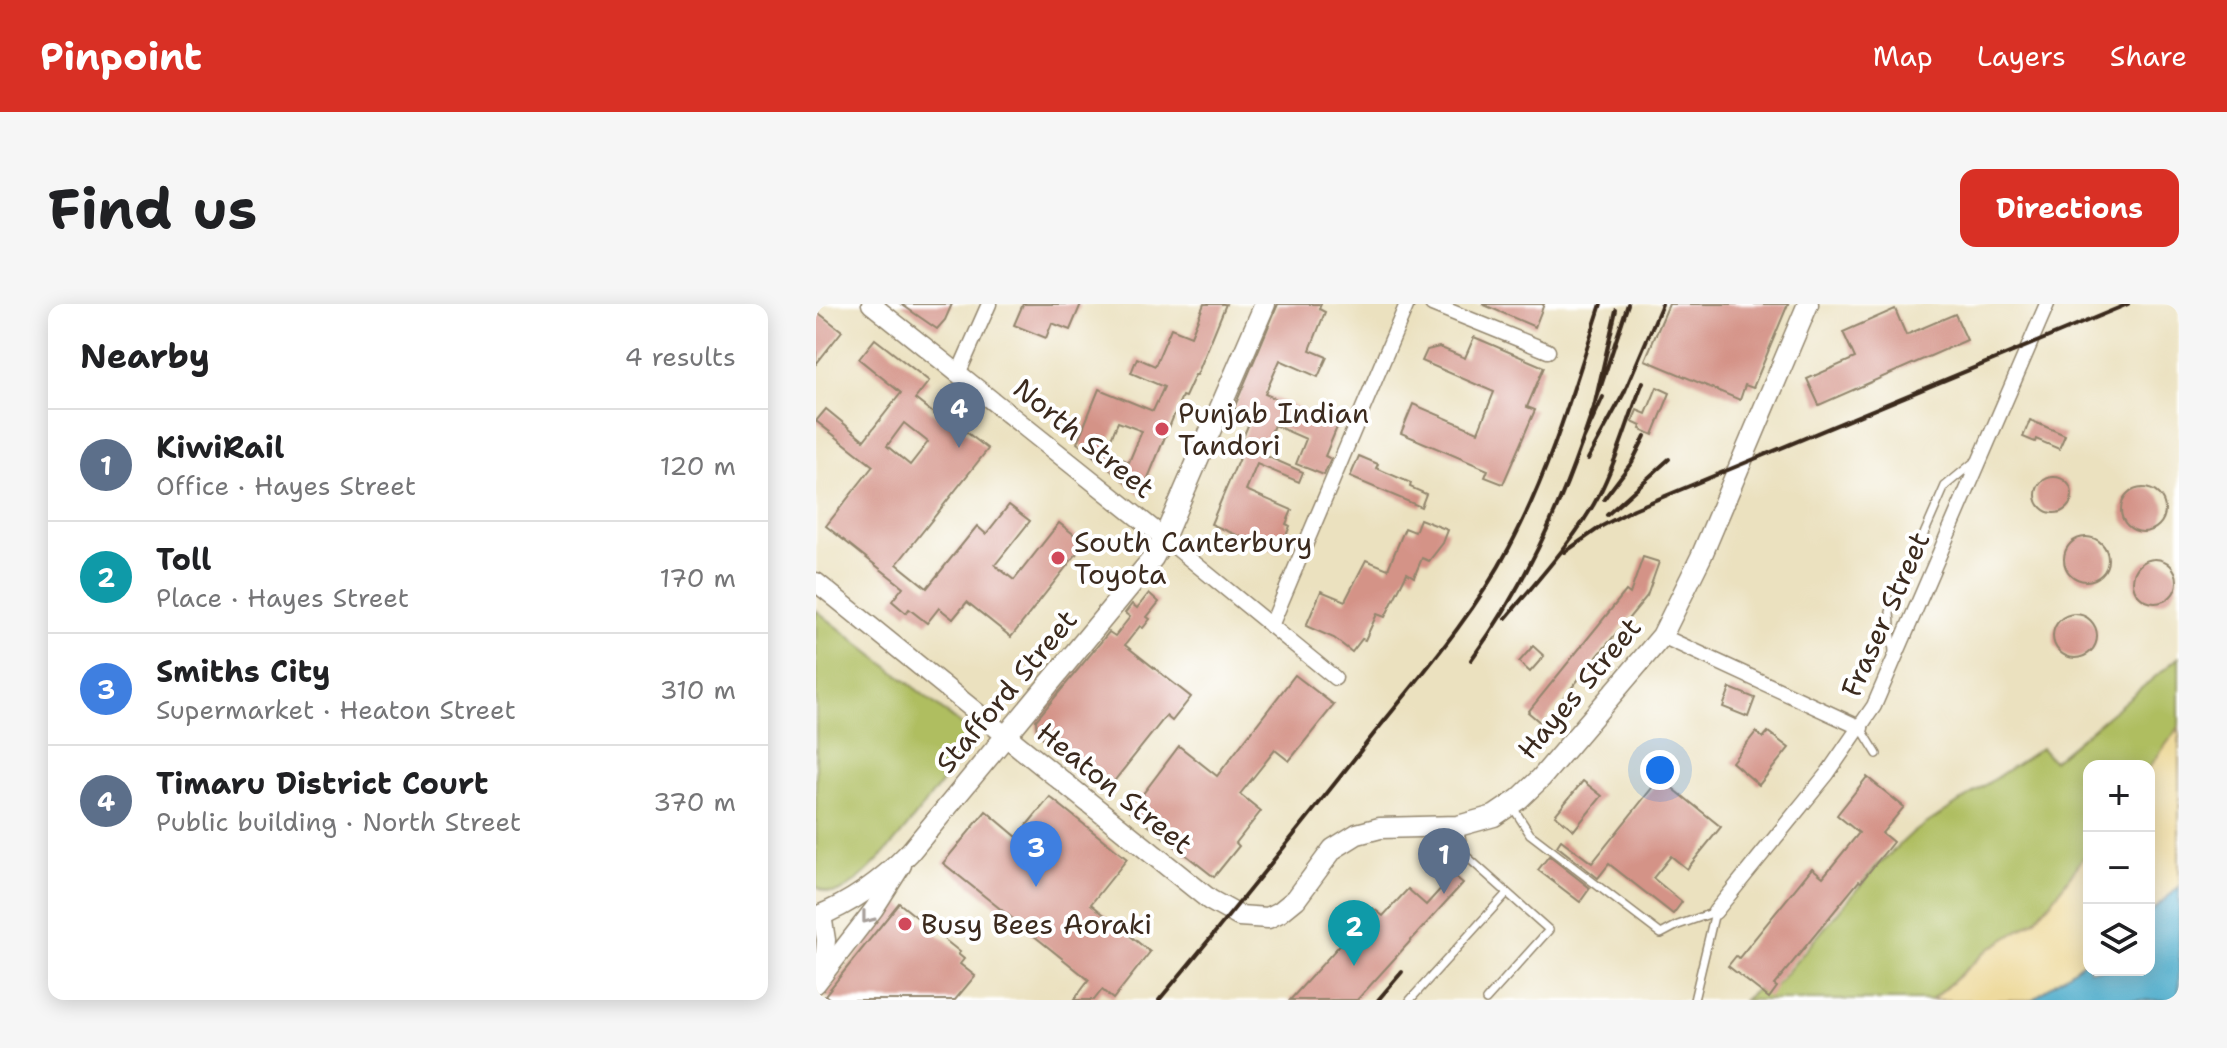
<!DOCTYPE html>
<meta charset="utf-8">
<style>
:root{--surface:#fff;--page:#f6f6f6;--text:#202124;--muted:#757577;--line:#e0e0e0;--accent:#d93025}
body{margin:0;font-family:"Shantell Sans",sans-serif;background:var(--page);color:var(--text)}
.controls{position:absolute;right:24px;bottom:24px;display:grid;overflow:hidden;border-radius:16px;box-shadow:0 4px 20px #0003}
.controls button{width:72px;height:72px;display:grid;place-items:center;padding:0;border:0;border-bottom:2px solid var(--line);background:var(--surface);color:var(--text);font:40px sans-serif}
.you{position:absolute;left:844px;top:466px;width:28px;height:28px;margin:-20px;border:6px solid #fff;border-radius:50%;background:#1a73e8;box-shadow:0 0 0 12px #1a73e833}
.badge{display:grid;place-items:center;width:52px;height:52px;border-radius:50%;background:var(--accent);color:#fff;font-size:26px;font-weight:700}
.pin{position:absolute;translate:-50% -66px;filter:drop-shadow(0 2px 4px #0008)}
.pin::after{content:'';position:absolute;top:42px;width:28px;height:24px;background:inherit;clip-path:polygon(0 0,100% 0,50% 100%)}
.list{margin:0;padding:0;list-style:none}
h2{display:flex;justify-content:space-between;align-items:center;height:104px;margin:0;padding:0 32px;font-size:34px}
h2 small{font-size:26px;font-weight:400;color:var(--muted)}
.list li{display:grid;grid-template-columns:52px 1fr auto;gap:24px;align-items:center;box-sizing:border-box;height:112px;padding:0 32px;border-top:2px solid var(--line)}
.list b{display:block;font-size:30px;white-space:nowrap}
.list p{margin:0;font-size:26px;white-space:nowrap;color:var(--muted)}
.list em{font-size:26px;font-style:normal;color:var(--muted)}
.icon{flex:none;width:44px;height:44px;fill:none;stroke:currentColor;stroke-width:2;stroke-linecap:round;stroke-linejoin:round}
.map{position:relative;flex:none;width:1363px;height:696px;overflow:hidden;border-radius:16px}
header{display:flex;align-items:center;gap:48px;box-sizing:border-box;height:112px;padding:0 40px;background:var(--accent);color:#fff}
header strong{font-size:38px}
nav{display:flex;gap:44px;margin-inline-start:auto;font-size:28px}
.intro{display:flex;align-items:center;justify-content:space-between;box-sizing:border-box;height:192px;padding:0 48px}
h1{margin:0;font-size:56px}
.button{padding:20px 36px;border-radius:16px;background:var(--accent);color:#fff;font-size:28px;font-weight:700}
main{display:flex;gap:48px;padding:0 48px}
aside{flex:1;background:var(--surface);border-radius:16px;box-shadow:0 4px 20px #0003}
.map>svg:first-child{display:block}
.green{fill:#afbe61;stroke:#757440;stroke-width:2}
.sand{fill:#eeda9e;stroke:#94825e;stroke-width:2}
.water{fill:#4cabca;stroke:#446a74;stroke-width:2}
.building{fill:#d49387;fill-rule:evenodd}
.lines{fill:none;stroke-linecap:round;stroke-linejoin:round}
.service-casing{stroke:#93866e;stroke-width:10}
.minor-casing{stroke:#93866e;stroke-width:17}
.tertiary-casing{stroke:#93866e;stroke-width:21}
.secondary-casing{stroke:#93866e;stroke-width:23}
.service{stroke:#fff;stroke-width:7}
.minor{stroke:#fff;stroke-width:14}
.tertiary{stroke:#fff;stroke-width:18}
.secondary{stroke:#fff;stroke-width:20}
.rail{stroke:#3b2a1e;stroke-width:4}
.oneway{stroke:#a79f9a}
.poi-dot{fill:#d1495b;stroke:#fff;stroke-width:3}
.labels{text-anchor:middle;stroke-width:8;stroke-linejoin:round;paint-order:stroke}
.poi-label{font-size:28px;fill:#3b2a1e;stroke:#fff;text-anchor:start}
.street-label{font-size:28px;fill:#3b2a1e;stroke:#fff}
</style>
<header>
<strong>Pinpoint</strong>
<nav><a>Map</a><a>Layers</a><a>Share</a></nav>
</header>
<div class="intro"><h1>Find us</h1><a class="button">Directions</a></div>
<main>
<aside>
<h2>Nearby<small>4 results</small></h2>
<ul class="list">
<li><span class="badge" style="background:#5c6f8a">1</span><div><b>KiwiRail</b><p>Office · Hayes Street</p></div><em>120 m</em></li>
<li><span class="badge" style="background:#0f9aa8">2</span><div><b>Toll</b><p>Place · Hayes Street</p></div><em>170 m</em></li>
<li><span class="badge" style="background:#3f7fe0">3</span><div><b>Smiths City</b><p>Supermarket · Heaton Street</p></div><em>310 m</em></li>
<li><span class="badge" style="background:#5c6f8a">4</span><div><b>Timaru District Court</b><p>Public building · North Street</p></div><em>370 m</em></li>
</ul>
</aside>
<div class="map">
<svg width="1363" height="696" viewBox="0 0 1363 696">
<rect width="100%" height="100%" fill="#fff"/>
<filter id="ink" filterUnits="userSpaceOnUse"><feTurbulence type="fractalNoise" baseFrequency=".0125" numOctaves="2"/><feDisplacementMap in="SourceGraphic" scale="16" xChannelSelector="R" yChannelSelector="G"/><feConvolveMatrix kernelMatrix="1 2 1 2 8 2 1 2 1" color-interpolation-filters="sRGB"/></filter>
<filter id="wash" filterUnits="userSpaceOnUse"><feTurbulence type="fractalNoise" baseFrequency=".006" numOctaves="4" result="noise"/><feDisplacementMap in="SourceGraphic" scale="32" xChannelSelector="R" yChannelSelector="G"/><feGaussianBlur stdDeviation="1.8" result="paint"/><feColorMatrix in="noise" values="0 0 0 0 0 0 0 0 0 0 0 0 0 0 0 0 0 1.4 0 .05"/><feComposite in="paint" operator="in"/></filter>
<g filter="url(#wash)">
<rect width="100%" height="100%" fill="#ebe1bf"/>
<g class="green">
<path d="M0,306L157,430V435C135,465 51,586 17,589C10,589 5,586 0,582Z"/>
<path d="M1363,353V423L1333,464L1273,462V546L1239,593L1219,616L1172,646L1115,696H928L941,685L952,691L1059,564L1095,530L1225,444L1237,457Z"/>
</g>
<g class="sand">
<path d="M1363,423V583L1333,609V464Z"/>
<path d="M1273,546V654L1216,696H1116L1172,646L1219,616L1239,593Z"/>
</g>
<path class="water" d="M1363,583V696H1216L1273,654V666H1333V609Z"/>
<g id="blocks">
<g class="building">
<path d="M85,0H136L129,16L121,25Z"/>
<path d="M207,0H265L254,26L236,19L230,34L198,21Z"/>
<path d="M388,0H410L381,71H379L369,93L366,92L325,191L261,139L283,85L337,107L348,83L315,69L321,54L339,62L355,24L375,32ZM302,118L326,127L313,158L289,148Z"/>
<path d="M462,0H505L503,5L509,8L494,46L511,53L502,73L464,56L449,90L522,121L509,152L515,155L508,171L480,160L490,135L458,121L446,150L487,168L483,178L441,160L430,186L476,206L470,220L474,222L463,249L395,220L424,152L420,150L436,112L418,104Z"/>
<path d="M666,0H728L719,23Z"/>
<path d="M853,0H972L937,84L929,81L924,96L829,56Z"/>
<path d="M1079,5L1090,31L1139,10L1151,36L1003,101L991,75L1039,54L1027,28Z"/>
<path d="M0,7L26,27L0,60Z"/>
<path d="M658,33L728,63L711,103L719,106L687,180L669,173L672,166L585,129L597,100L662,128L678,88L606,57L611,46L623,43L649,54Z"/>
<path d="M59,35L113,77L99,95L131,120L135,116L172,145L81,260L111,284L161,222L170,230L193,201L214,217L179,261L198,276L243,219L269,239L195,333L151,298L137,315L123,304L111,319L93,305L90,309L76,297L87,283L10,222L57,162L0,117L10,105L48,136L85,89L43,55ZM88,119L112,138L94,161L71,142Z"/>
<path d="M841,83L854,89L837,131L824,125L825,122L816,118L821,106L830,110Z"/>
<path d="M1214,116L1249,131L1243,145L1220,135L1219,138L1207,133Z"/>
<path d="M543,152L562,160L560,164L595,179L594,183L610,190L605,203L534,173Z"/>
<circle cx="1238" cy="191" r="18"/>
<circle cx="1327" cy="206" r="22"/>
<path d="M604,215L632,226L627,239L613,257L606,254L598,273L591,269L569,313L561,310L549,336L546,335L536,348L518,334L490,322L505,287L529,297L550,256L572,265L589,224L599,228Z"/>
<circle cx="1270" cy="255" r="22"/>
<path d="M827,253L843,258L831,292L726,420L712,408L810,287L814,290Z"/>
<circle cx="1339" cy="277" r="22"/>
<path d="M333,289L343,298L331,313L334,315L327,324L324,322L309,341L375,393L356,417L350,412L291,486L221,429L220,416L293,328L299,332L314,313L309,309L316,300L321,304Z"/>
<circle cx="1259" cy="332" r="22"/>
<path d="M717,342L728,352L714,368L703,358Z"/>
<path d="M479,371L518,401L473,457L459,446L424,490L445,507L420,539L423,542L398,573L314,507L363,442L401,472Z"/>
<path d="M914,384L939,394L932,413L907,403Z"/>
<path d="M940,428L947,434L952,428L973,444L943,481L916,458Z"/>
<path d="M1051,473L1088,503L1066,529L1077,538L1045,578L1043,577L958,681L961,683L953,694L912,662L920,652L923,654L996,564L1007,573L1043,529L1021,511Z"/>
<path d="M844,474L905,523L871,565L855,552L837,574L866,598L857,610L793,560L782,574L741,542L745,536L776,559Z"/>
<path d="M767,477L786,492L758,526L739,511Z"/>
<path d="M234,493L311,555L275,600L334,648L297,695L286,686L278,696H258L273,676L127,559L170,507L201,533Z"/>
<path d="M733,552L774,584L764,598L722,566Z"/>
<path d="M637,571L647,579L541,696H474L557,604L567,612L592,585L610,601Z"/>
<path d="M83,599L144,648L142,650L148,655L144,660L159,672L139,696H15L9,691Z"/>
</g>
</g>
</g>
<g filter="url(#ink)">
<use href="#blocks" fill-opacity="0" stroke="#93866e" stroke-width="2"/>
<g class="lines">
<defs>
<g id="service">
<path d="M1077,348L1074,308L1129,182L1158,158"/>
<path d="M1045,424L1061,450"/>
<path d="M696,502L714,530L845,630L862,621L899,608"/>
<path d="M643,524L649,551L733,626L670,696"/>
<path d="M594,696L691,589"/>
<path d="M878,696L899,608"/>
</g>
<g id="minor">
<path d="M616,0L732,47"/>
<path d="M142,70L173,0"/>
<path d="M348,234L519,374"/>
<path d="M455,322L591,0"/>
<path d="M846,332L1045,424"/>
<path d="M899,608L1011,470L1058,402L1231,0"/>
</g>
<g id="tertiary">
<path d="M55,0L348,234"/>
<path d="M0,278L190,432"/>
<path d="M6,611L10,636L7,671"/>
<path d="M0,680L58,605L86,561"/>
</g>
<g id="secondary">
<path d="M190,432L394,596L423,612L452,614L464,608L480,595L517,545L541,530L564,524L642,522L678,512L703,495L725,474L846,332L885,253L992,0"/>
<path d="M0,613C36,599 67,576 94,548L337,254L348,234L449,0"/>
</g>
</defs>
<use href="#service" class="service-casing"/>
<use href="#minor" class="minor-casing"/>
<use href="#tertiary" class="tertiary-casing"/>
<use href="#secondary" class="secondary-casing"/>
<use href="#service" class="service"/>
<use href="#minor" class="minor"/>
<use href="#tertiary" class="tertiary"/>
<use href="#secondary" class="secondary"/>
<g class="rail">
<path d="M800,6L778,103L812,0"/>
<path d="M778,103L765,141L787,93"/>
<path d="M772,155L808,89L846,0"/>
<path d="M788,195L816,158L829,132"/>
<path d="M791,211L853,155"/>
<path d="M749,248L786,222L818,205L1312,0"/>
<path d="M690,314C723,274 760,235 784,189C802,154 812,115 827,78"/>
<path d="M655,356C704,289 738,218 765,141"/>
<path d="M343,696C416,609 487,520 557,431C605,371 657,312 693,244C734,167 758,83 785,0"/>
<path d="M562,696L586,668"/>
</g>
</g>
<defs><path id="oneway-chevron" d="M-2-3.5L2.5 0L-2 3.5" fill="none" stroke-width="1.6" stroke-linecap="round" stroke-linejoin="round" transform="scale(2)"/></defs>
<use class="oneway" href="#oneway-chevron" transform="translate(51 614) rotate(128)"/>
</g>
<g class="poi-dot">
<circle cx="346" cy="125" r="8"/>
<circle cx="242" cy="254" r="8"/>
<circle cx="89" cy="620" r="8"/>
</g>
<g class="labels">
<g class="poi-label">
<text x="362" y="119">Punjab Indian<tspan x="362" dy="32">Tandori</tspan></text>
<text x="258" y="248">South Canterbury<tspan x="258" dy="32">Toyota</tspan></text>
<text x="105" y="630">Busy Bees Aoraki</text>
</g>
<g class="street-label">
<text transform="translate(268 134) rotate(39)" y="10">North Street</text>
<text transform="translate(1069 310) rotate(-66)" y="10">Fraser Street</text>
<text transform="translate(763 384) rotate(-50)" y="10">Hayes Street</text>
<text transform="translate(190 387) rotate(-50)" y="10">Stafford Street</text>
<text transform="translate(299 484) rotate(39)" y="10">Heaton Street</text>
</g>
</g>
</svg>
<div class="controls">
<button>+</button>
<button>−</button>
<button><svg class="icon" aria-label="layers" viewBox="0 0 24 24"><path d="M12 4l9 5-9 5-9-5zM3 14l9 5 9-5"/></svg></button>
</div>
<div class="you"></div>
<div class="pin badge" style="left:628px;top:590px;background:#5c6f8a">1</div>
<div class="pin badge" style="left:538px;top:662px;background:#0f9aa8">2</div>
<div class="pin badge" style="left:220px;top:583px;background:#3f7fe0">3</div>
<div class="pin badge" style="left:143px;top:144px;background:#5c6f8a">4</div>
</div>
</main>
